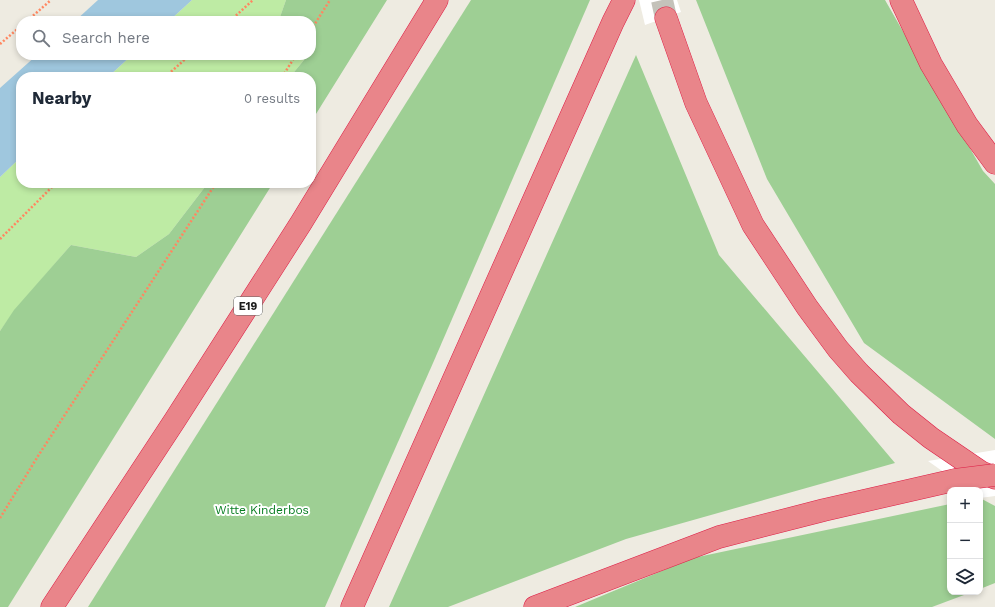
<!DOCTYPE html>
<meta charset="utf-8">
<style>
:root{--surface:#fff;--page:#f6f6f7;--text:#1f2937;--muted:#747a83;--line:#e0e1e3}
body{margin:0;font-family:"Work Sans",sans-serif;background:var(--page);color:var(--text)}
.controls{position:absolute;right:12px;bottom:12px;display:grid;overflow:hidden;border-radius:8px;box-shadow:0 2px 6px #0003}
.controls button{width:36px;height:36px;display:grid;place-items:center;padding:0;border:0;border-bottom:1px solid var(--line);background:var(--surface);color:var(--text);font:20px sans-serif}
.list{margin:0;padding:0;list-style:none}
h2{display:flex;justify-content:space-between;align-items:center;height:52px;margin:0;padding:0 16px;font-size:17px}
h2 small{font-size:13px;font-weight:400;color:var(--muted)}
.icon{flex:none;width:22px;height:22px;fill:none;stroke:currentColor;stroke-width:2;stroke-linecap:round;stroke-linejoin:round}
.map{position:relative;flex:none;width:995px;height:607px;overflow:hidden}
.search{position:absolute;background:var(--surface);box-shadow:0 2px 6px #0003;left:16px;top:16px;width:300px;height:44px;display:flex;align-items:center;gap:10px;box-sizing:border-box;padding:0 14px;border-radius:16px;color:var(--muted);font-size:15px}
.panel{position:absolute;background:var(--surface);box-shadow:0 2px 6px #0003;left:16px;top:72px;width:300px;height:116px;border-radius:16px}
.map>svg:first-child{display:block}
.grass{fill:#beeba4}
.forest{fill:#9ecf94}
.water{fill:#9fc7de}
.pier{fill:#fff}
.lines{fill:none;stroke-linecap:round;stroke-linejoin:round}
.highway-tunnel{stroke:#c4c2ba;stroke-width:22;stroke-dasharray:22 11;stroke-linecap:butt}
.highway-casing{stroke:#dd1d45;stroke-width:23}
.path{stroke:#ff8761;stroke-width:2.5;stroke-dasharray:2 2;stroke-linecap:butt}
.highway{stroke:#e9858a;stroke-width:22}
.highway-bridge-casing{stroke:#dd1d45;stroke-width:23;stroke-linecap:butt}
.highway-bridge{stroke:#e9858a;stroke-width:22}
.labels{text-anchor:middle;stroke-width:4;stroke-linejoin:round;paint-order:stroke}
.shield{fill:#fff;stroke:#606060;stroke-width:1}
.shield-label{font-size:11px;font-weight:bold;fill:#1c1c1c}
.park-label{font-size:12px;fill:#077d21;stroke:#fff}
</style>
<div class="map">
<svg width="995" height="607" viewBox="0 0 995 607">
<rect width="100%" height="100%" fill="#eeebe1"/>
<g class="grass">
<path d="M192,0H286L280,17L282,21H169Z"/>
<path d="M132,55H301L304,60L290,77H108Z"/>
<path d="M21,157V183H208L169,234L136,257L71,245L15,310L0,331V177Z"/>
</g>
<g class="forest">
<path d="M286,0H387L311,122V77H290L304,60L301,55H311V21H282L280,17Z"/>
<path d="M471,0H590L433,363L325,607H88Z"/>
<path d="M696,0H885L983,171L995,184V439L864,343L767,179Z"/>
<path d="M636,55L719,255L895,463L626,539L448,607H389Z"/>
<path d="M208,183H273L8,607H0V331L14,310L71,245L136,257L169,234Z"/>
<path d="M980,498L995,506V583L980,589Z"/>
<path d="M950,504V592H972L932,607H575L693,558Z"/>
</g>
<g class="water">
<path d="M98,0H192L169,21H75Z"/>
<path d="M37,55H132L108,77H21V157L0,177V88Z"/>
</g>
<g class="pier">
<path d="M639,0H677L681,12L645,25Z"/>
<path d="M995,450V496L980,498V490H969L928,461Z"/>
</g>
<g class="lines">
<path class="highway-tunnel" d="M662,0L666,18"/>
<defs>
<g id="highway">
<path d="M901,0L931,64L967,125L995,163"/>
<path d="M666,18L696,103L753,225L807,307L838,349L859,373L901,414L931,438L981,472L995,478"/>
<path d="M52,607L175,420L301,223L437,0"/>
<path d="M352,607L613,22L624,0"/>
<path d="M535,607L719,537L824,510L955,480"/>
</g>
</defs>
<use href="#highway" class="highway-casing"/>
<g class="path">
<path d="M27,21L51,0"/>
<path d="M230,21L253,0"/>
<path d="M311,30L330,0"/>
<path d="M0,44L21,26"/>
<path d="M165,77L190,55"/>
<path d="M282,77L296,55"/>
<path d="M0,239L56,183"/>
<path d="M0,518L38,456L216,183"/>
</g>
<use href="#highway" class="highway"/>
<defs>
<path id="highway-bridge" d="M955,480L995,475"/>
</defs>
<use href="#highway-bridge" class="highway-bridge-casing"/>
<use href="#highway-bridge" class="highway-bridge"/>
</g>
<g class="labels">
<rect class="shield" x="234" y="297" width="28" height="18" rx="3"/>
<g class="shield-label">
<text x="248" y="310">E19</text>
</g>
<g class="park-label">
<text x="262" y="514">Witte Kinderbos</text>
</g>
</g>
</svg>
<div class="controls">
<button>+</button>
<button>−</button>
<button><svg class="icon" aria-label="layers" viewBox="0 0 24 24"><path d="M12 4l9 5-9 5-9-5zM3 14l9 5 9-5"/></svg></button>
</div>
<div class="search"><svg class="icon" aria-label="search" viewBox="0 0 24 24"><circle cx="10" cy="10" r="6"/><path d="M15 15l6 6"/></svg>Search here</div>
<section class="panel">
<h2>Nearby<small>0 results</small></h2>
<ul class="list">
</ul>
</section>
</div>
